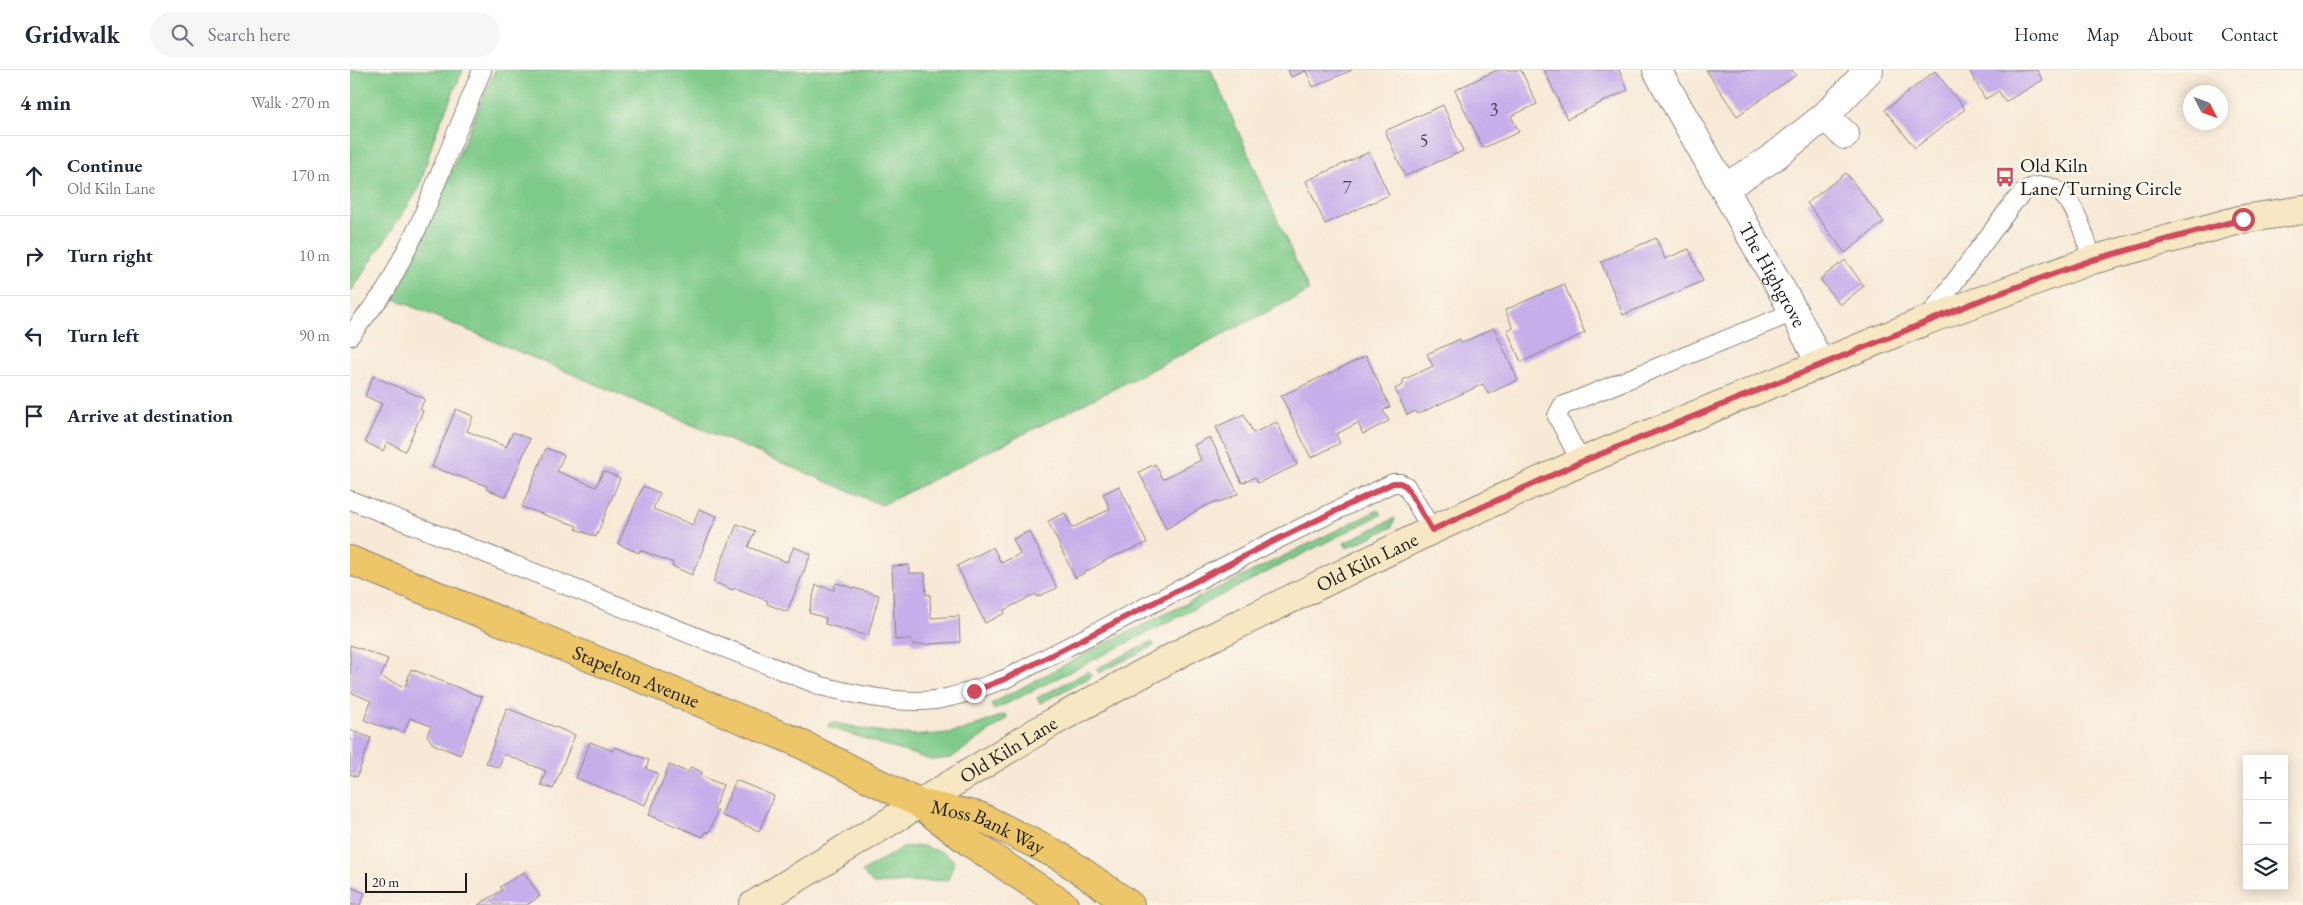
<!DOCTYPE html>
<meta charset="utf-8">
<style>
:root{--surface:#fff;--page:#f6f6f7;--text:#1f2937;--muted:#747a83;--line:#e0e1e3}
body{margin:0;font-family:"EB Garamond",serif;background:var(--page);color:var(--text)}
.controls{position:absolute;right:15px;bottom:15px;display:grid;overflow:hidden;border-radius:0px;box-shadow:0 2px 12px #0003}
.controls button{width:45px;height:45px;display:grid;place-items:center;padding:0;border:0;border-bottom:1px solid var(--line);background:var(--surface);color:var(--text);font:25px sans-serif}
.compass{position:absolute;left:1833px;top:15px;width:45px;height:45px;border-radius:50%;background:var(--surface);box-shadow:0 2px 12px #0003;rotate:132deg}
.scale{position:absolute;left:15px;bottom:12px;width:102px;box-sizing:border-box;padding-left:5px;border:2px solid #1c1c1c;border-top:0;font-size:14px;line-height:18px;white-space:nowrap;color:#1c1c1c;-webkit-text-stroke:4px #fbf7ec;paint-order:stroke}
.stop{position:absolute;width:15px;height:15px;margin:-11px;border:4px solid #d1495b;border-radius:50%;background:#fff}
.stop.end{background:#d1495b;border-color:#fff;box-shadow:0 1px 5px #0008}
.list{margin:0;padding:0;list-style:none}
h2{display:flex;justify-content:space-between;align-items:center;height:65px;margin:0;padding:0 20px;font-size:21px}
h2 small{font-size:16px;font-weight:400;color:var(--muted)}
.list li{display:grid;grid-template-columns:32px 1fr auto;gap:15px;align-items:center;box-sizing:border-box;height:80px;padding:0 20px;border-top:1px solid var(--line)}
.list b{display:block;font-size:19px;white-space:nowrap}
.list p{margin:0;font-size:16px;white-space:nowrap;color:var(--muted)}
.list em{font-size:16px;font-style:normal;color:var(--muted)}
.icon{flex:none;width:28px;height:28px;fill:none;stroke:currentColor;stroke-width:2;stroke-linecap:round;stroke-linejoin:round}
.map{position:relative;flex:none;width:1953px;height:835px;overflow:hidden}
header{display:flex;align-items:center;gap:30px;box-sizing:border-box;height:70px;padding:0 25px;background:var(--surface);border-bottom:1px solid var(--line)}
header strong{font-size:24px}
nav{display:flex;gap:28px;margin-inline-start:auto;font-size:18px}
.search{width:350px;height:45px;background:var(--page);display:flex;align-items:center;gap:12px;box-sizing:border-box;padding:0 18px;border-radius:28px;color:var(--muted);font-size:19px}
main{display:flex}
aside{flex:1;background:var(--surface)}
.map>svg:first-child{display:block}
.green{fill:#7eca89;stroke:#4d7352}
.building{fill:#c5aee9}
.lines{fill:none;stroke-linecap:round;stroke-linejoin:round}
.lane-casing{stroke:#8a8279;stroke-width:20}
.street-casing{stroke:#8a8279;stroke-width:30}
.secondary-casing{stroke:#8a8279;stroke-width:30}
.highway-casing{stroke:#8a8279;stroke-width:30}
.lane{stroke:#fff;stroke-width:18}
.street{stroke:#fff;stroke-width:28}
.secondary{stroke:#f7e8c3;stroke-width:28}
.highway{stroke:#ecc669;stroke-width:28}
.route{stroke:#d1495b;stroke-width:6}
.labels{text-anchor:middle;stroke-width:5;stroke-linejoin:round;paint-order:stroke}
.number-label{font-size:18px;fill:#46404f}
.poi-label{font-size:20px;fill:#1c1c1c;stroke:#fbf7ec;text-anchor:start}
.street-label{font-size:20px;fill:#1c1c1c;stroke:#fbf7ec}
</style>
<header>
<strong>Gridwalk</strong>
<div class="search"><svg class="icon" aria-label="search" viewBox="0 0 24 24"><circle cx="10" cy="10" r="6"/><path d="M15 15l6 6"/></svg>Search here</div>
<nav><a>Home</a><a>Map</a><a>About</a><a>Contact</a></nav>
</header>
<main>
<aside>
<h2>4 min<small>Walk · 270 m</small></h2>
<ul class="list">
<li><svg class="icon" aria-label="ahead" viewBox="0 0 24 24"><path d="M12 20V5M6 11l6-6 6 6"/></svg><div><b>Continue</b><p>Old Kiln Lane</p></div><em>170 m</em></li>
<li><svg class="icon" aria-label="right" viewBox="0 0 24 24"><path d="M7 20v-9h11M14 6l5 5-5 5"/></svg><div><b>Turn right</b></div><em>10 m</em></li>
<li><svg class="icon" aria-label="left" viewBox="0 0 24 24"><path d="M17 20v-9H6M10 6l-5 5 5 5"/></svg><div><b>Turn left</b></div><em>90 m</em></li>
<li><svg class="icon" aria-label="arrive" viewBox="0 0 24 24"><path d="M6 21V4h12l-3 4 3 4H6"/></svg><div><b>Arrive at destination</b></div></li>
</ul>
</aside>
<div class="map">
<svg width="1953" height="835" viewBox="0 0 1953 835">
<rect width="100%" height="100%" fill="#fbf7ec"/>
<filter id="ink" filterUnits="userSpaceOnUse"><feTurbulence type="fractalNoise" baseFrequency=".02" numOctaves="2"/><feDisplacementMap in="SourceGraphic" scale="10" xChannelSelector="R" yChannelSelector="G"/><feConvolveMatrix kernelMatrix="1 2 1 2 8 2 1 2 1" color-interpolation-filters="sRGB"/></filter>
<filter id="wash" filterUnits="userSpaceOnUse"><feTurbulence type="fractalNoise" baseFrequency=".0096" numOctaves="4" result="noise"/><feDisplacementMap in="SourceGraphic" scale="20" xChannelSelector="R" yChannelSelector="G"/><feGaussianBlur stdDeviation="1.12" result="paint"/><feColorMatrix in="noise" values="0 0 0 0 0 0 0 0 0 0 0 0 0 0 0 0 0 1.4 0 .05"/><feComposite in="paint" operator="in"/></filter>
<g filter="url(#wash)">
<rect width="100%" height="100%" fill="#f7e9d6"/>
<g class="green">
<path d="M0,0H113L84,67L69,119L0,223Z"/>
<path d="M145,0H861L959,221L532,435L37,226L59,200Z"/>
<path d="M1028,440L1032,444L644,640L641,634L754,574Z"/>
<path d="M1045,448L1042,457L997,478L994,473Z"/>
<path d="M801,572L805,575L749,603L746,599Z"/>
<path d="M739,601L741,607L690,633L687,628Z"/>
<path d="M656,644L657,649L601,688L581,690L478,657L481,652C523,661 569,671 612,660C627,656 641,649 656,644Z"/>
<path d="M573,776L595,783L604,791L598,810L523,814L512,802L553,777Z"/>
</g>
<g id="blocks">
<g class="building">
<path d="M938,0H1002L963,17L956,1L941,7Z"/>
<path d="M1147,0H1171L1187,34L1161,46L1169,62L1133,78L1105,20Z"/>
<path d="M1194,0H1269L1278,20L1217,49Z"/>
<path d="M1356,0H1442L1446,5L1387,46Z"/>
<path d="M1619,0H1687L1693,10L1655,32L1649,21L1635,29Z"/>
<path d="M1585,1L1615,39L1565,78L1535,40Z"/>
<path d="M1093,35L1113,81L1055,106L1035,61Z"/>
<path d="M1019,82L1039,125L975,154L956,111Z"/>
<path d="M1496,103L1534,152L1495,183L1457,133Z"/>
<path d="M1306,168L1315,189L1339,179L1353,211L1273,245L1251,192Z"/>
<path d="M1495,190L1514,216L1490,235L1470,209Z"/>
<path d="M1214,214L1235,263L1171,292L1157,260L1163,258L1155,240Z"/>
<path d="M1144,258L1168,310L1138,324L1133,314L1068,344L1066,341L1057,345L1045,319L1053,315V310L1083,296L1077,284L1110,269L1112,273Z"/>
<path d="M1016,286L1040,337L1033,340L1039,351L1013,364L1008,353L986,364L990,373L961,388L931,326Z"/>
<path d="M23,306L75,329L70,339L73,341L55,381L37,372L33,381L15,372L32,334L15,326Z"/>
<path d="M106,339L123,346L117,361L156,377L163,362L180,369L156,427L136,419L137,416L82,397Z"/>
<path d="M894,344L903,363L927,352L947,395L908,413L905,407L892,413L866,357Z"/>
<path d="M860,367L888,424L868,433L867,431L851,438L816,459L789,402L805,394L813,409L851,390L844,375Z"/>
<path d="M196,378L214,385L207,401L246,417L253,401L270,408L246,467L226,459L227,456L172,437Z"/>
<path d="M293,416L310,423L303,439L343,455L349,439L367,446L342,505L322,496L323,493L290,480L289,483L268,474Z"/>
<path d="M769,416L797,473L760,488L725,508L698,451L715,443L722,458L760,439L753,424Z"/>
<path d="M387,454L405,461L398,477L437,492L444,477L461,484L437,542L417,534L418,531L401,524L385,518L383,520L363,512Z"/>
<path d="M680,461L707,518L687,527L686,524L654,540L655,543L635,553L607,496L643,477L651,493L670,484L663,469Z"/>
<path d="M559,495V503H575L576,525L580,524L581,548L609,546L610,572L564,575L560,569L545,570L542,496Z"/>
<path d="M486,513L529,525L518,566L475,554L476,548L459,543L466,515L484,520Z"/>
<path d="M0,575L38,589L31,607L42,612L55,617L61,599L132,627L110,685L83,674L77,665L81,656L60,648L54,663L41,658V660L14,650L21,631L0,622Z"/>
<path d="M157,638L225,665L203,719L191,715L196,701L154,684L149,698L136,693Z"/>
<path d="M0,660L21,668L7,707L0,704Z"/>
<path d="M240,672L263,681L265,677L299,690L296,699L308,703L295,735L226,708Z"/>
<path d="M319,695L338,702L341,697L352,702L351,706L373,715L364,739L368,740L359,763L356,761L353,767L299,745Z"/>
<path d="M386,710L424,726L409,761L371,745Z"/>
<path d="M174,802L190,826L177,835H128L152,820L150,817Z"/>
<path d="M0,817L15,823L10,835H0Z"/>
</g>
</g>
</g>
<g filter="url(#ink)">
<use href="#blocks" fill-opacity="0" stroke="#8a8279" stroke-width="1"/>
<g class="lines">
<defs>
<g id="lane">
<path d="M1577,249L1664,132C1668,128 1673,121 1678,119C1720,101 1734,164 1742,190"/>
<path d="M0,266L36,220L69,155L132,0"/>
<path d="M1231,392L1207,346L1212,336L1444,242"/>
<path d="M0,430L471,616C508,625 547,634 585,630C609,627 632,617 655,609L918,474L1043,413H1050L1056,416L1082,460"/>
</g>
<g id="street">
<path id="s1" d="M1307,0L1444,242L1470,293"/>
<path d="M1475,46L1495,65"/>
<path d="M1374,118L1421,89L1475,46L1519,0"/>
</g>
<g id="secondary">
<path id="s2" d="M403,835L703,652L836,580L1082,460L1231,392L1575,251L1742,190L1893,149L1953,140"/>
</g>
<g id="highway">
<path id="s3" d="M0,490L445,671L568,733L619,772L714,835"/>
<path id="s4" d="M577,735L629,746L711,787L780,835"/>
</g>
</defs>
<use href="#lane" class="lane-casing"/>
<use href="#street" class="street-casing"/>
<use href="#secondary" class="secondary-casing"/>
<use href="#highway" class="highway-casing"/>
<use href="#lane" class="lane"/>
<use href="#street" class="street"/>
<use href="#secondary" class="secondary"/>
<use href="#highway" class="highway"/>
</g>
</g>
<g class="lines" filter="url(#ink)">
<path class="route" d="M624,621L655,609L918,474L1043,413H1050L1056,416L1082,460L1231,392L1631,230L1742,190L1893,149"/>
</g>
<defs>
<symbol id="bus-bare" viewBox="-9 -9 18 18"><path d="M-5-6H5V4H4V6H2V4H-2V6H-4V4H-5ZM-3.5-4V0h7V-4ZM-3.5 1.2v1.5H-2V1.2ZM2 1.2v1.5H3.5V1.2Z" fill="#d1495b" stroke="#fbf7ec" stroke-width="2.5" paint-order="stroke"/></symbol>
</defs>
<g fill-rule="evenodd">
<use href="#bus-bare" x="1641" y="93" width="28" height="28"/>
</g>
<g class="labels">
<g class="number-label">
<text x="1144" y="46">3</text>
<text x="1074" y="77">5</text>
<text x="997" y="124">7</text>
</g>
<g class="poi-label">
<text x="1670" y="102">Old Kiln<tspan x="1670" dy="23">Lane/Turning Circle</tspan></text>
</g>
<g class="street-label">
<text dy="7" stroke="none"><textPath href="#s1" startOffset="235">The Highgrove</textPath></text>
<text dy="7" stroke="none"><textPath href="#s2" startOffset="704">Old Kiln Lane</textPath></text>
<text dy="7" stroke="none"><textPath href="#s3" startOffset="309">Stapelton Avenue</textPath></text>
<text dy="7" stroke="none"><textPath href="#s2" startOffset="299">Old Kiln Lane</textPath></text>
<text dy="7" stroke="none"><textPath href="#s4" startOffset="65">Moss Bank Way</textPath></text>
</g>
</g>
</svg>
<div class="controls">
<button>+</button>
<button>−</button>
<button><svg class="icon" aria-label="layers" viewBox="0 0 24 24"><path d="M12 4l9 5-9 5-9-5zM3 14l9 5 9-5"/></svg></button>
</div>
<svg class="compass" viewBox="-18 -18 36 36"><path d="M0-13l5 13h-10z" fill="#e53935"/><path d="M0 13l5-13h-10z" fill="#747a83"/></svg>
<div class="scale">20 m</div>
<div class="stop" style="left:1893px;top:149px"></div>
<div class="stop end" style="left:624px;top:621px"></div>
</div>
</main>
